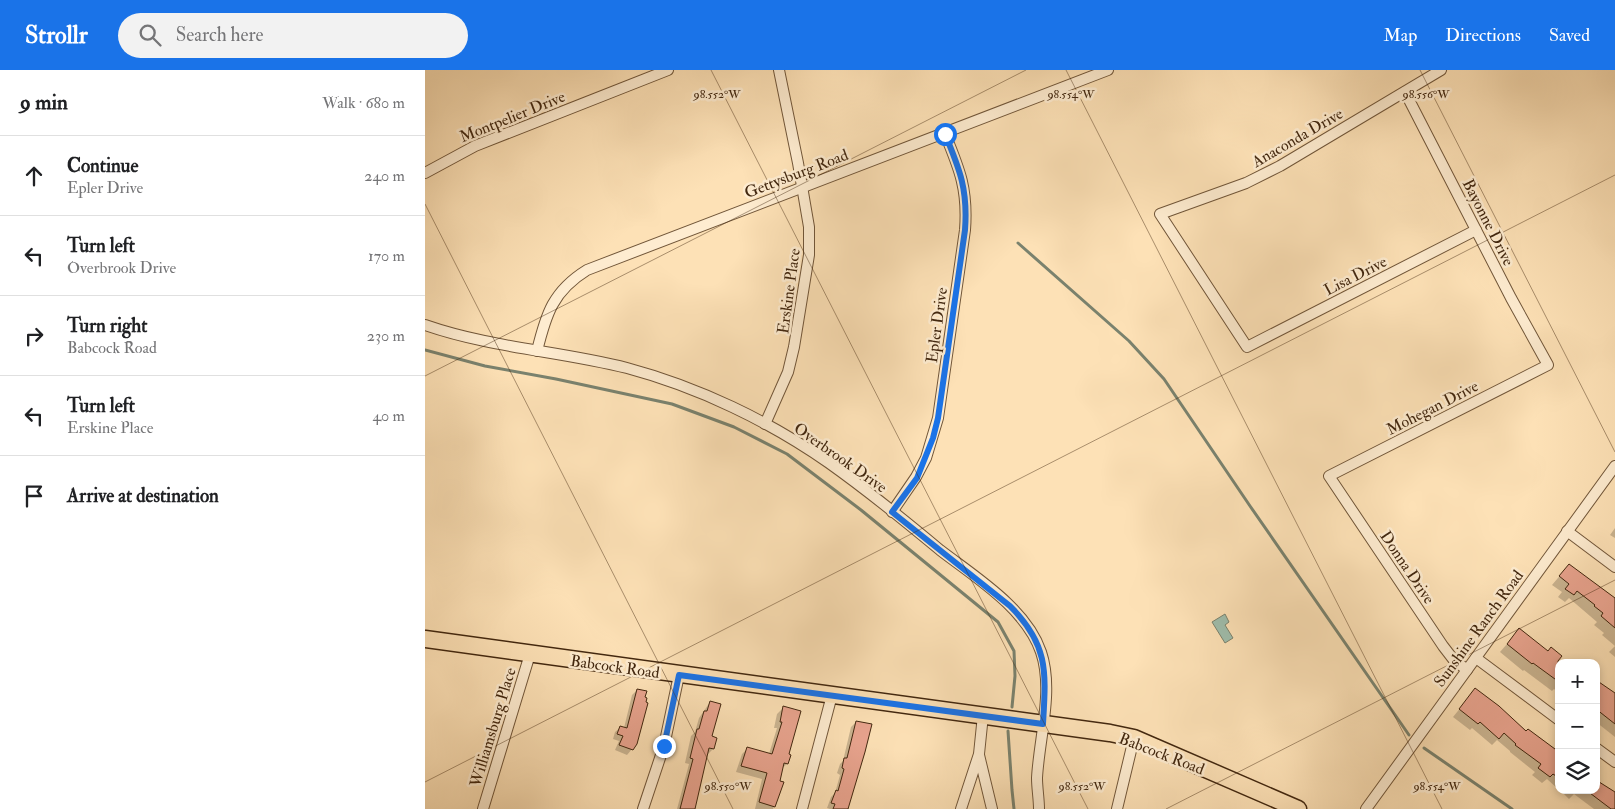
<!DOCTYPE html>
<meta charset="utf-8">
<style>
:root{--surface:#fff;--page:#f2f2f2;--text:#202124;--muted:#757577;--line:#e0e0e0;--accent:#1a73e8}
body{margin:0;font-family:"IM FELL Double Pica",serif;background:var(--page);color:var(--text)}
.controls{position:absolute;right:15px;bottom:15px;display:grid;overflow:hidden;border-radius:10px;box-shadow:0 2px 8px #0003}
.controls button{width:45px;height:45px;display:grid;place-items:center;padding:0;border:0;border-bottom:1px solid var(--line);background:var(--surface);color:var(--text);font:25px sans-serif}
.stop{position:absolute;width:15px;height:15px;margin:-11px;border:4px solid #1a73e8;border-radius:50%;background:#fff}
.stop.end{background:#1a73e8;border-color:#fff;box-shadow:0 1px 5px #0008}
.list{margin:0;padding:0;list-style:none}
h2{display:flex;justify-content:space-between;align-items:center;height:65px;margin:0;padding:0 20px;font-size:21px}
h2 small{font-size:16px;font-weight:400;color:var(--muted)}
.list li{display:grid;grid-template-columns:32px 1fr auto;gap:15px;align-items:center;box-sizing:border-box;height:80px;padding:0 20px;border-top:1px solid var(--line)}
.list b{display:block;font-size:19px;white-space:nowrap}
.list p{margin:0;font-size:16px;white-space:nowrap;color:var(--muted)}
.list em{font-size:16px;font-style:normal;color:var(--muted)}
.icon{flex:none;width:28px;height:28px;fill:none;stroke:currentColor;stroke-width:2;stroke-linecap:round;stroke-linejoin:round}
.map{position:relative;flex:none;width:1190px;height:739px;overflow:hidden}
header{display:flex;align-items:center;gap:30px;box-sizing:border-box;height:70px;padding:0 25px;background:var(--accent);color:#fff}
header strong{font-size:24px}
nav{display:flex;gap:28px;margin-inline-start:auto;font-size:18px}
.search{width:350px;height:45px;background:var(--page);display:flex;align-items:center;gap:12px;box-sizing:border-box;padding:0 18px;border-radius:28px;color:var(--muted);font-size:19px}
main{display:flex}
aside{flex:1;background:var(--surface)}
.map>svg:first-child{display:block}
.water{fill:#9fbead;stroke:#7a826e}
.shadow{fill:#0003}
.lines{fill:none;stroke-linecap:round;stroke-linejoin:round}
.stream{stroke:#7a826e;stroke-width:3}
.building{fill:#e9a48f;stroke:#42270f}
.minor-casing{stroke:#715639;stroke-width:12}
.primary-casing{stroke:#42270f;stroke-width:19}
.minor{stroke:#feecd0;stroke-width:10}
.primary{stroke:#fde1b6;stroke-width:16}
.route{stroke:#1a73e8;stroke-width:6}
.ticks{fill:none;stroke:#42270f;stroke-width:1;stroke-opacity:0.45}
.labels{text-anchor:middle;stroke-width:5;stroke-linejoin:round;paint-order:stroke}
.street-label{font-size:16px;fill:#42270f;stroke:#feecd0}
.ticks-label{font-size:12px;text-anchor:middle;fill:#42270f;stroke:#feecd0;stroke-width:5;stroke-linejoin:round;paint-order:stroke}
</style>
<header>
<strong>Strollr</strong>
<div class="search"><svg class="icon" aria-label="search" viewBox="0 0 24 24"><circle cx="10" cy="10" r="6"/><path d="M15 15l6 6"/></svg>Search here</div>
<nav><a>Map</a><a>Directions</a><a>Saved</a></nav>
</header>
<main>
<aside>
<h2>9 min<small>Walk · 680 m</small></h2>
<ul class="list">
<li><svg class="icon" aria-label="ahead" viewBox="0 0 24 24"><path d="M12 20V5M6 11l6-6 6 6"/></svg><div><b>Continue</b><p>Epler Drive</p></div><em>240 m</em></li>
<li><svg class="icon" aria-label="left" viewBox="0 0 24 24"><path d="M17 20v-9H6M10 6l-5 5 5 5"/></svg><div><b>Turn left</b><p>Overbrook Drive</p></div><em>170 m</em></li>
<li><svg class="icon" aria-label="right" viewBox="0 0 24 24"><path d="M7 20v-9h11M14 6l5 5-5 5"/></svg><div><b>Turn right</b><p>Babcock Road</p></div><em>230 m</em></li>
<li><svg class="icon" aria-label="left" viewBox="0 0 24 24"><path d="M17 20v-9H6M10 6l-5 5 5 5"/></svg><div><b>Turn left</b><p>Erskine Place</p></div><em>40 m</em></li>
<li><svg class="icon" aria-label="arrive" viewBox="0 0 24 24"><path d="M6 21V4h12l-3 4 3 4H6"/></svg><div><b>Arrive at destination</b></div></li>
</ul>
</aside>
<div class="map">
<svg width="1190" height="739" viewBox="0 0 1190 739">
<rect width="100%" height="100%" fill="#fde1b6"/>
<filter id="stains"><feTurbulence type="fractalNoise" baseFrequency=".004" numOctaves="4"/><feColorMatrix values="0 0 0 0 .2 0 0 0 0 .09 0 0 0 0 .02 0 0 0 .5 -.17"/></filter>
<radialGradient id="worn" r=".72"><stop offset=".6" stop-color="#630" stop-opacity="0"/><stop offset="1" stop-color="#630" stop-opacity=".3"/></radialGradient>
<path class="water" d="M800,544L804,552L800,555L808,568L800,573L787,552Z"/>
<g class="shadow">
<path d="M1190,458V468L1185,465Z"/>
<path d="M1144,495L1190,530V576L1177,565L1179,563L1169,555L1172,552L1144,528L1140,532L1133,527L1137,522L1127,515Z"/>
<path d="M1094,560L1134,593V623L1129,619L1127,621L1099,600L1098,601L1075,582Z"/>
<path d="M1190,576V587L1184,582Z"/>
<path d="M1171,611L1190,625V667L1171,652Z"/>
<path d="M212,620L207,679L202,685L190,680L194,671L188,669L190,662L196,657L199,658L207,625Z"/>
<path d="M1050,620L1101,662L1134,684V720L1122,709L1117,713L1107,705L1110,702L1085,682V681L1072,670L1067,675L1047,658L1045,660L1028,647Z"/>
<path d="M285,632L286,667L290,668L288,679L282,685L270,739H252L264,694L260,693L266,666L270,662L274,648Z"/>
<path d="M358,638L362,685V694L356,699L353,711L357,713L348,739H330L337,709L311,702L317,684L323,678L344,684L352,658H349L352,644Z"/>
<path d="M431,652L421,739H405L402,738L406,727L410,723L415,705L412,703L415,694L418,691L426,657Z"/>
<path d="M1135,720H1171L1190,724V739H1169L1149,724L1144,729Z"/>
</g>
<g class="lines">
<g class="stream">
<path d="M593,173L704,271L739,309L825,436L984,665"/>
<path d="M0,280L60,296L131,309L247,334L309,357L362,384L436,440L573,552L589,581L590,606L587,637"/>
<path d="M583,661L587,720L589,739"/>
<path d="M999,678L1087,739"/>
</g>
</g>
<g class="building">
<path d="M1144,494L1190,528V558L1176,546L1178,543L1169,536L1170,535L1152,521L1149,525L1140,519L1144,514L1134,506Z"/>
<path d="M1094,558L1123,581L1126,577L1137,586L1133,591L1134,612L1108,593L1107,594L1082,574Z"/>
<path d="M1171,610L1190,623V654L1171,639Z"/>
<path d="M1050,618L1074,636L1101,661L1103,659L1134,682V708L1128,704L1125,707L1113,698L1116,694L1090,675L1091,674L1079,663L1074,669L1055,652L1053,654L1034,639Z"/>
<path d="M212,619L222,621L220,627L222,628L221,632L223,633L212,674L208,680L194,675L198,666L192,664L195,656L202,658Z"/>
<path d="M285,631L296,634L287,666L292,668L289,679L284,678L270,739H255L268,689L265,688L272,659H274L279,641H282Z"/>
<path d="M358,636L376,641L364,684L366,685L363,694L359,693L355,711L359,712L350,737L334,732L342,703L316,696L322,677L347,684L357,652H355Z"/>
<path d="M431,651L447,654L440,682L423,739H408L410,734L406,733L411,720L413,721L419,699L417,698L419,688H422Z"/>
<path d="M1171,710L1190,722V739H1186L1161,720H1171Z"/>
</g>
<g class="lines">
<defs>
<g id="minor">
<path d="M1016,0L855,96L821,113L735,144L822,277L1051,160"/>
<path d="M980,22L1086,228L1123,295L904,406L1018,576L1028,589L1042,600"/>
<path d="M0,103L50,76L243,0"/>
<path d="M0,255C66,278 135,281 202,298C273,317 344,351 404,393C442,420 479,450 515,480C550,507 601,538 616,582C629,620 614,669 612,708C612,718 614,729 614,739"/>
<path d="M112,281C121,244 128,221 162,200L683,0"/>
<path d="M340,354L363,302L369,277L384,185V157L373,93L354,0"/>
<path d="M467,442L491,407L501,388L513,348L540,160C543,120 535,100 520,64"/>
<path d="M1142,461L1190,497"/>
<path d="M1051,588L1134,650"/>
<path d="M1171,678L1190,692"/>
<path d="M554,685L567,739"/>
<path d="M58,739L105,584"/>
<path d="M218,739L239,676L254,605"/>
<path d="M377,739L407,625"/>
<path d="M536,739L554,684L558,645"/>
<path d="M692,739L709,668"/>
<path d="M941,739L1190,396"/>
</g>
<path id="primary" d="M0,569L685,663L709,668L873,739"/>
</defs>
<use href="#minor" class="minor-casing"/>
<use href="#primary" class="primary-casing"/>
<use href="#minor" class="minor"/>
<use href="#primary" class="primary"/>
</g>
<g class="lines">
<path class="route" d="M239,676L254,605L618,654C621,602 624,575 585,536L467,442L492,408L508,368L513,348L540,160C543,120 535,100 520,64"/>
</g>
<path class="ticks" d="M286,0L663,739M641,0L1017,739M995,0L1190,382M0,134L308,739M0,306L601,0M0,712L1190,105M741,739L1190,510"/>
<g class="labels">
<g class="street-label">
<text transform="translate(87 46) rotate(-22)" y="6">Montpelier Drive</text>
<text transform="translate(872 67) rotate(-30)" y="6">Anaconda Drive</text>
<text transform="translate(371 103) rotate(-21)" y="6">Gettysburg Road</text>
<text transform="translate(1064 152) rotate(63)" y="6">Bayonne Drive</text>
<text transform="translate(930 205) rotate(-27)" y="6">Lisa Drive</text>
<text transform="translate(363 221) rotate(-82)" y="6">Erskine Place</text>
<text transform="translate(511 255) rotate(-82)" y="6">Epler Drive</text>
<text transform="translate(1007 337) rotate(-27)" y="6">Mohegan Drive</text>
<text transform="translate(416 387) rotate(35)" y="6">Overbrook Drive</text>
<text transform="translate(983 497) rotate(56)" y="6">Donna Drive</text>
<text transform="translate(1053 558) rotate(-54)" y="6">Sunshine Ranch Road</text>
<text transform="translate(190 596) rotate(8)" y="6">Babcock Road</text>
<text transform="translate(67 657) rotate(-73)" y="6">Williamsburg Place</text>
<text transform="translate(737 683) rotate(21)" y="6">Babcock Road</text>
</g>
</g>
<g class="ticks-label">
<text x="292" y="28">98.552°W</text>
<text x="646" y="28">98.554°W</text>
<text x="1001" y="28">98.556°W</text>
<text x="303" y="720">98.550°W</text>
<text x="657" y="720">98.552°W</text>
<text x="1012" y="720">98.554°W</text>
</g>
<rect width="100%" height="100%" filter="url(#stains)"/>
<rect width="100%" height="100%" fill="url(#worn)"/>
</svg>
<div class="controls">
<button>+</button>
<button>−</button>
<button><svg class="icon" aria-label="layers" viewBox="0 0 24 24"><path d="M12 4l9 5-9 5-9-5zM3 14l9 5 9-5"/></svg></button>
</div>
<div class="stop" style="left:520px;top:64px"></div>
<div class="stop end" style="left:239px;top:676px"></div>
</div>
</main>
